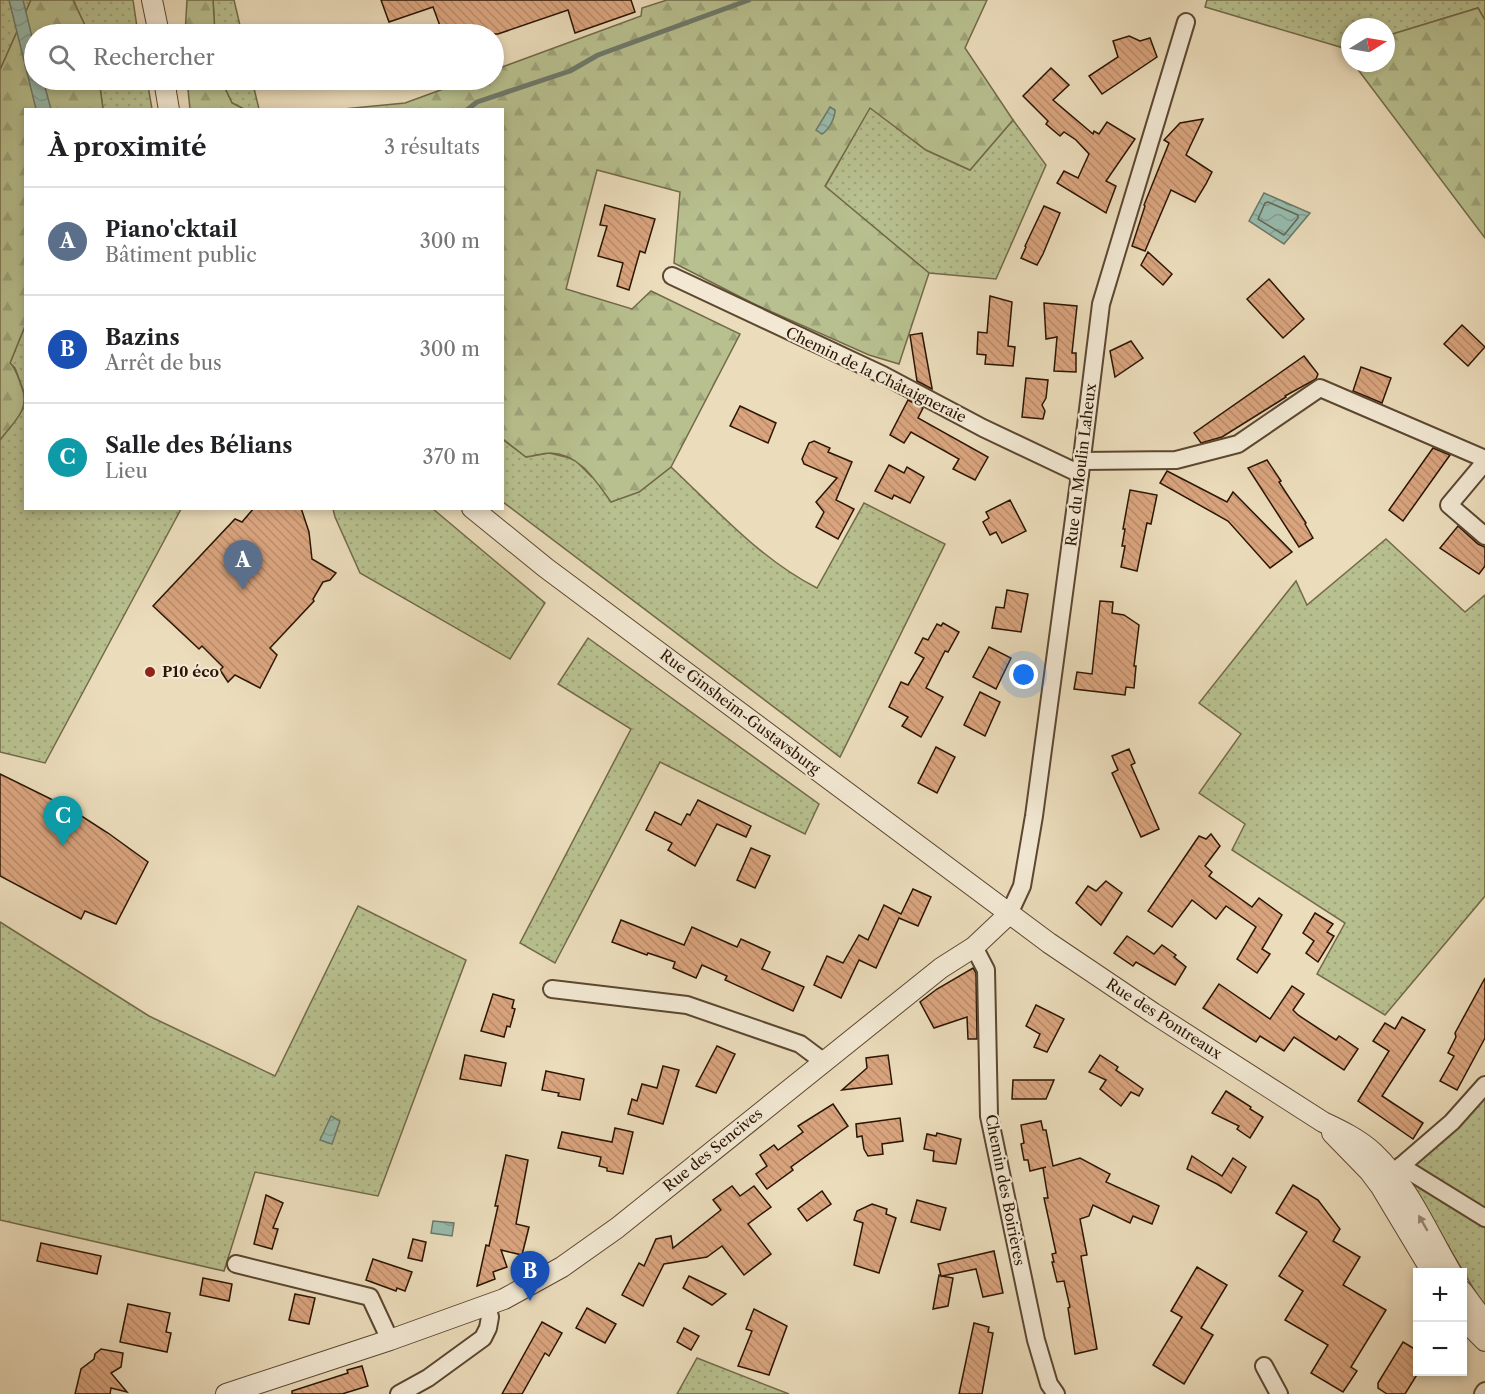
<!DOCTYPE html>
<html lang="fr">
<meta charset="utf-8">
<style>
:root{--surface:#fff;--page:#f2f2f2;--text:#202124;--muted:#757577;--line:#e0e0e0;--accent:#8f2418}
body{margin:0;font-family:"Libre Caslon Text",serif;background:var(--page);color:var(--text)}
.controls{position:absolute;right:18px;bottom:18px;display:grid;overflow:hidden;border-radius:0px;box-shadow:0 3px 9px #0003}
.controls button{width:54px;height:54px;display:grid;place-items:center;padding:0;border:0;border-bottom:2px solid var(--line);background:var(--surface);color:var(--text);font:30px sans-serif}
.compass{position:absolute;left:1341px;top:18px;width:54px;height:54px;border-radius:50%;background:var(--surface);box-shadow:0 3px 9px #0003;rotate:79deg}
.you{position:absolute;left:1024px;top:675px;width:21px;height:21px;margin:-15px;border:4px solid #fff;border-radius:50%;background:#1a73e8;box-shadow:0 0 0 9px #1a73e833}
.badge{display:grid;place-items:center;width:39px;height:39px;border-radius:50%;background:var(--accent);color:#fff;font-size:20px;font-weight:700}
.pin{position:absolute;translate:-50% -50px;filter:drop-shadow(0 2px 3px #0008)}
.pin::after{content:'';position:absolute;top:32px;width:21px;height:18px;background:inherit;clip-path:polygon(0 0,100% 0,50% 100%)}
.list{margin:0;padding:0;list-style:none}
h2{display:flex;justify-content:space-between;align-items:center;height:78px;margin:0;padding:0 24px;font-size:26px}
h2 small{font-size:20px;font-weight:400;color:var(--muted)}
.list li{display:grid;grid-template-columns:39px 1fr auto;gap:18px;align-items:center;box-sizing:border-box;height:108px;padding:0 24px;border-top:2px solid var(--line)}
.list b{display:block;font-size:22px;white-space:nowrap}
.list p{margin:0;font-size:20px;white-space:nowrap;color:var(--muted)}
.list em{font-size:20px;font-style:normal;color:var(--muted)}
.icon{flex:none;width:33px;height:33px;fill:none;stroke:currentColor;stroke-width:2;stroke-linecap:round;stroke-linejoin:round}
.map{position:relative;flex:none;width:1485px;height:1394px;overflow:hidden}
.search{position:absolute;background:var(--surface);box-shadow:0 3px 9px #0003;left:24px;top:24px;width:480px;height:66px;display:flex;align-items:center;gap:15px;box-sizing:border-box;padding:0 21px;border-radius:33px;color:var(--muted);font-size:22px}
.panel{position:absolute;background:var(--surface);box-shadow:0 3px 9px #0003;left:24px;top:108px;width:480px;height:402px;border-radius:0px}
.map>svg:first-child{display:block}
.grass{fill:url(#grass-dots);stroke:#726a49;stroke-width:1.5}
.forest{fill:url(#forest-firs);stroke:#726a49;stroke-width:1.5}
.water{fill:url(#water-waves);stroke:#6d796a;stroke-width:1.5}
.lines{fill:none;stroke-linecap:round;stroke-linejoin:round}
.shore{stroke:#626858;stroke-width:1.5}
.stream{stroke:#6d796a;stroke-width:5}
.building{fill:url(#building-back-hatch);stroke:#2c1503;stroke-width:1.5}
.minor-casing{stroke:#5c4731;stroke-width:20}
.tertiary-casing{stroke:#5c4731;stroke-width:22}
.minor{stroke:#f2e8d3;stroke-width:16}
.tertiary{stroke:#f2e8d3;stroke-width:20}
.oneway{fill:#998975}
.poi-dot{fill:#8f2418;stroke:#f2e8d3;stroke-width:2}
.labels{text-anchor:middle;stroke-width:4.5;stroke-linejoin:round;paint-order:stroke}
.street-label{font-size:15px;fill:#2c1503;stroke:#f2e8d3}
.poi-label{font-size:15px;font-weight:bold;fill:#2c1503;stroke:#f2e8d3;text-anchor:start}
</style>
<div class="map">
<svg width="1485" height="1394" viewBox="0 0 1485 1394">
<defs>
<pattern id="grass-dots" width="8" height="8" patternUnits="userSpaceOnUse" patternTransform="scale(1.5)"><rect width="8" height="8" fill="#b8c08f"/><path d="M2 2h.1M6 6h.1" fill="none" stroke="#9ea47a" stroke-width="1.8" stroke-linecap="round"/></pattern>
<pattern id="forest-firs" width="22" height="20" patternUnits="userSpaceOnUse" patternTransform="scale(1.5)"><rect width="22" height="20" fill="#b8c08f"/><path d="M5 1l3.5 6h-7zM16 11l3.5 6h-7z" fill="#9ea47a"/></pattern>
<pattern id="water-waves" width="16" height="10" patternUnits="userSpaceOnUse" patternTransform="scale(1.5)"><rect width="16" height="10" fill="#98bcae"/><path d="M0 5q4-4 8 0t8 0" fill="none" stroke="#83a194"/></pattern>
<pattern id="building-back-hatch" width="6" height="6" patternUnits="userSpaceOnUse" patternTransform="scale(1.5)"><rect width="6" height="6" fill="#d9a47e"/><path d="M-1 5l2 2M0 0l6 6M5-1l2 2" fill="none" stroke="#ba8c6b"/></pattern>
</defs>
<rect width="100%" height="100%" fill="#ebdcbb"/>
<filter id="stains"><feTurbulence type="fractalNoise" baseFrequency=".00333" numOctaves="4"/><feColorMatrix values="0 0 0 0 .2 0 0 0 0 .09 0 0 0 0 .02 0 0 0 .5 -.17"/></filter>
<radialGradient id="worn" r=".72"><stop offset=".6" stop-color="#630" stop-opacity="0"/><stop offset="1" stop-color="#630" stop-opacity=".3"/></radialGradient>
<g class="grass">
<path d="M0,0H31L0,70Z"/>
<path d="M73,0H133L138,34H89Z"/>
<path d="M213,0H234L242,34H215Z"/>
<path d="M1207,0H1485V20L1478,8L1386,36V27H1350V47L1343,49L1340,47L1205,7Z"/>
<path d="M99,80H147L152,109H103Z"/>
<path d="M221,80H252L259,109H244L232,103Z"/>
<path d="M870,107L926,150L970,170L1013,120L1046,165L996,279L929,273L825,187Z"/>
<path d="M25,326V395L15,368L10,363Z"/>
<path d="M25,406L26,508L181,509L45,763L0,752V440Z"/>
<path d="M502,439L526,457L549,453L574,459L592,477L639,492L671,467C717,510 760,559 817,588L864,503L945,544L840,757L503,502Z"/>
<path d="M333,509H433L545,603L510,659L360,573L335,517Z"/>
<path d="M1386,539L1465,612L1485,595V896L1385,1015L1317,974L1345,923L1232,850L1245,824L1199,793L1241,734L1199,703L1296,581L1307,605Z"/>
<path d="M588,638L819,804L805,834L660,762L555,963L520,943L631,729L558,684Z"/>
<path d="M358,906L466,960L378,1196L255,1172L224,1271L0,1220V922L149,1016L275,1076Z"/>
<path d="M1485,1096V1308L1406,1175Z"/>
<path d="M697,1358L789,1394H677Z"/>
</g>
<g class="forest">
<path d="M31,0H73L89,34H34V80H99L103,109L26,110L25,326L10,363C16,369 18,377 21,385C31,410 15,420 0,440V70Z"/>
<path d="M187,0H213L215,34H185Z"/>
<path d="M667,0H987L965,48L1013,120L970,170L926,150L870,108L825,186L929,273L899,364L869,355L754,304L674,263L680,192L597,170L566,289L632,309L651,291L740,334L671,467L639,492L611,502C595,480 580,454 550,453C543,453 534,456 526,457L503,439L502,110H333L405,103L468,80H494V70L641,16L642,8Z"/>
<path d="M1478,8L1485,20V238L1353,63H1386V36Z"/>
<path d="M187,80H221L232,103L244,109H190Z"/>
</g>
<g class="water">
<path d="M9,0H23L34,45V80H43L51,109H36Z"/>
<path d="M830,107L835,110C835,118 829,130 822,134L816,130Z"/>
<path d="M1264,193L1310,213L1284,244L1249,221Z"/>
<path d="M331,1116L340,1121L332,1144L320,1140Z"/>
<path d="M433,1221L454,1223L452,1236L431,1233Z"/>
</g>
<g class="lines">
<path class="shore" d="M1268,202L1298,215V218L1284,235L1258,219L1265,203Z"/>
<path class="stream" d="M467,110L477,102L570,71L598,55L749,0"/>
</g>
<g class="building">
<path d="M381,0H631L635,12L575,33L568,10L498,34H443L433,7L389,22Z"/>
<path d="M1129,36L1140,41L1150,38L1157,57L1102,94L1089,76L1118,57L1113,41Z"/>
<path d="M1051,68L1069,85L1053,100L1093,134L1094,131L1099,134L1107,122L1135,139L1106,181L1116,186L1106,213L1057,183L1064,171L1078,178L1089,154L1076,140L1064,132L1060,136L1046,124L1048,121L1023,96Z"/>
<path d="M1203,119L1186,155L1212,172L1206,184L1195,202L1171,190L1145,251L1132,246L1145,206L1144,205L1169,143L1164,140L1180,123Z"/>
<path d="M605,205L655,219L645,253L640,251L629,290L617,286L623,263L598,256L607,226L600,225Z"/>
<path d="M1044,206L1060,213L1043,254L1037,265L1021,258L1026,247L1025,246Z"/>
<path d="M1148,252L1172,274L1163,285L1141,265Z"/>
<path d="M1269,279L1304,319L1283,338L1247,299Z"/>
<path d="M990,296L1012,302L1008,346L1015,347L1013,366L985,364L986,355L977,354L978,332L987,333Z"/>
<path d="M1044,303L1077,306L1072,353H1076V372L1054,371L1057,337L1046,339Z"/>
<path d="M1462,325L1485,347L1468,366L1444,344Z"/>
<path d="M922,333L932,388V389L917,381L910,335Z"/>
<path d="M1131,341L1143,358L1115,377L1110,351Z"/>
<path d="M1304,356L1318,374L1316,379L1285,396L1286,397L1222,437L1201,443L1194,433Z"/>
<path d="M1361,367L1391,378L1382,403L1353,391Z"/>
<path d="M1026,378L1048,380L1046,398L1042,405L1045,411L1043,419L1022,417Z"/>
<path d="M908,400L923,408L918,418L988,457L975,480L953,469L959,459L911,432L904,443L890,435Z"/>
<path d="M740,406L776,423L768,443L730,426Z"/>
<path d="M814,441L830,448L828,452L852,462L836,500L854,509L838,539L816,527L824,512L816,502L837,478L804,464L802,459L809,443Z"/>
<path d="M1433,448L1450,455L1403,521L1389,510Z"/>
<path d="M1267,460L1281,481L1279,482L1306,523L1305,524L1313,538L1299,547L1248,468Z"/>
<path d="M889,465L904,473L907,467L924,477L910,503L894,495L892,499L875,491Z"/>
<path d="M1167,471L1227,502L1233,492L1292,552L1270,568L1228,521L1160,483Z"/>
<path d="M1130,490L1157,495L1151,524L1147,523L1137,571L1121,567L1125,546H1122L1125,529H1123Z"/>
<path d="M1010,500L1026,531L1002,543L996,532L990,535L983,522L989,518L986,512Z"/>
<path d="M254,508H301L309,532L312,559L336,573L330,580L323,582L313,599L314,601L270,648L277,655L260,688L235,675L228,682L220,670L223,667L202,646L199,649L153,606L235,519L242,522Z"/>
<path d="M1458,526L1478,544L1485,547V566L1479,574L1440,548Z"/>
<path d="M1007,590L1028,594L1021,632L992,628L996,607L1004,608Z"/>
<path d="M1100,601L1113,602L1112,613L1124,615L1139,625L1134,666H1136L1134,688L1126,687L1125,695L1074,689L1077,672L1092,674Z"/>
<path d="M943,623L959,632L948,652L945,651L926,688L943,697L921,737L902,726L908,717L889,707L901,682L908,685L924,658L915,653L923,638L928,640L937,624L941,626Z"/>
<path d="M989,647L1011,658L996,689L973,677Z"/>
<path d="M980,692L1000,702L985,736L964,725Z"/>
<path d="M936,747L955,757L937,793L918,783Z"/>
<path d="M1129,749L1135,763L1131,765L1159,829L1141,837L1112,773L1118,770L1112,756Z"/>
<path d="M0,774L69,808L108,833L148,862L116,924L85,911L81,919L0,876Z"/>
<path d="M698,800L751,826L746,837L717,824L695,866L668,850L672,843L646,830L655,812L681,825L687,814L690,815Z"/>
<path d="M1211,834L1220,846L1205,866L1212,872L1209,876L1252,907L1259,898L1282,915L1262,949L1270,954L1257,973L1237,959L1256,927L1226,906L1216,919L1192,900L1172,927L1148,911L1199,836L1206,839Z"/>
<path d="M751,848L770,856L755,888L737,880Z"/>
<path d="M1106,881L1122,893L1101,925L1076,903L1088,886L1096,891Z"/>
<path d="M913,889L931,897L918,926L899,918L876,968L859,960L841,998L814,985L827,956L843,963L859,935L868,940L884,905L901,914Z"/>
<path d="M1315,913L1333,924L1327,932L1334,936L1318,962L1306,953L1314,941L1303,933Z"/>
<path d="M621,920L684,945L692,927L737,947L741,939L770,952L762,969L804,987L793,1011L725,980L727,976L702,965L696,978L673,968L675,962L648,953L647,955L612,942Z"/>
<path d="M1127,936L1154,954L1162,945L1176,955L1174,957L1186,967L1175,985L1136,962L1133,966L1114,953Z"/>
<path d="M973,968L976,973L977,1039H968L967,1017L934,1028L920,1002L937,989Z"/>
<path d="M1485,978V1038L1457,1090L1440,1081L1454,1056L1448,1053L1456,1037L1455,1033Z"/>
<path d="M1219,984L1270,1019L1292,986L1304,994L1293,1010L1298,1015L1336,1040L1339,1036L1358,1049L1344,1070L1294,1037L1284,1051L1260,1036L1256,1042L1203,1008Z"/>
<path d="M493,994L514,1000L512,1008L515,1009L510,1027L507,1026L504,1037L481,1031Z"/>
<path d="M1036,1005L1064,1019L1047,1052L1034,1047L1040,1034L1026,1026Z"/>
<path d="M1402,1017L1425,1030L1382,1096L1423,1123L1413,1139L1358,1101L1389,1051L1373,1041L1385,1023L1395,1029Z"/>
<path d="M717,1046L735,1054L716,1093L696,1086Z"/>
<path d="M465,1055L506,1063L501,1086L460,1079Z"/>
<path d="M888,1055L892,1084L842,1090L867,1068L866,1058Z"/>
<path d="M1100,1055L1118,1067L1116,1070L1143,1089L1139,1096L1131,1092L1121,1106L1100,1089L1106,1080L1089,1072Z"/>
<path d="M663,1066L679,1070L663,1124L628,1114L632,1099L637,1101L642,1084L657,1088Z"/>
<path d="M546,1071L584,1079L580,1100L558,1096L559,1093L542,1090Z"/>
<path d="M1013,1080H1054L1046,1099H1012Z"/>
<path d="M1226,1091L1251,1107L1250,1109L1263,1117L1250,1138L1237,1129L1239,1126L1212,1113Z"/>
<path d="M833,1104L848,1126L791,1167L793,1170L767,1189L756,1174L767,1166L760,1155L774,1145L778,1150L803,1132L798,1126Z"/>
<path d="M900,1118L903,1141L882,1144L883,1154L868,1156L864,1149L862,1136L857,1137L856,1124Z"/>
<path d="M1041,1121L1043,1130H1046L1053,1166L1080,1158L1110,1174L1106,1182L1159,1206L1152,1224L1133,1216L1130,1223L1093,1205L1089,1216L1080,1219L1087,1255L1081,1256L1097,1349L1075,1354L1068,1308L1070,1307L1064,1281L1057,1282L1052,1262H1054L1052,1254L1056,1253L1044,1198H1048L1043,1168L1046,1167L1030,1171L1028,1160H1024L1021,1144L1024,1143L1021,1125Z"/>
<path d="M615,1128L633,1132L623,1174L607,1171V1168L599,1166L601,1157L558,1148L562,1132L612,1142Z"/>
<path d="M937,1133L961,1139L956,1164L933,1161L934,1151L924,1149L927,1134L936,1136Z"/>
<path d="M506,1155L528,1160L516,1224L529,1227L522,1255L501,1250L507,1267L493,1272L495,1279L477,1286L486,1245L489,1246L498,1206H495Z"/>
<path d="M1192,1156L1222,1176L1233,1158L1246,1167L1231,1193L1217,1184L1187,1169Z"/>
<path d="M1293,1185L1318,1200L1340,1229L1333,1241L1360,1257L1343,1285L1386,1310L1351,1367L1357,1371L1343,1392L1311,1373L1328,1345L1285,1320L1303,1291L1279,1276L1307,1232L1276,1213Z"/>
<path d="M732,1186L740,1196L754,1186L771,1207L748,1224L771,1254L744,1275L722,1246L707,1257L664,1264L643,1306L622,1295L639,1263L644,1266L656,1239L671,1236L673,1248L721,1210L713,1200Z"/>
<path d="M822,1191L831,1204L807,1221L798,1209Z"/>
<path d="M266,1195L283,1203L273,1228L278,1229L272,1249L254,1244Z"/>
<path d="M917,1200L946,1208L940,1230L911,1222Z"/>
<path d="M872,1204L887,1209L886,1214L896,1218L879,1273L854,1265L863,1223L854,1220L857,1211Z"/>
<path d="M413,1239L426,1242L422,1261L408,1258Z"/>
<path d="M41,1243L101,1256L97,1274L37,1261Z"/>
<path d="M994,1251L1003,1293L983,1297L976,1269L942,1276L953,1278L948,1306L933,1309L939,1275L941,1276L938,1264Z"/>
<path d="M373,1259L412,1272L405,1291L397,1288L396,1291L366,1280Z"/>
<path d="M1197,1267L1227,1285L1201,1328L1213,1335L1184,1384L1153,1365L1182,1317L1171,1311Z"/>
<path d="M689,1276L726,1294L712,1305L683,1288Z"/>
<path d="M203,1278L232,1284L229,1301L200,1295Z"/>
<path d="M295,1294L315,1298L309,1324L289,1320Z"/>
<path d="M128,1304L170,1313L166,1332L171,1333L167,1352L120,1342Z"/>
<path d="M587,1308L616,1324L605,1343L576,1328Z"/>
<path d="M754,1309L787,1326L769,1375L738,1366L752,1331L746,1329Z"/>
<path d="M542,1322L562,1333L549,1356L545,1353L522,1394H502Z"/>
<path d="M974,1323L989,1327L988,1332L993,1333L982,1394H959Z"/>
<path d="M684,1328L699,1336L691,1350L677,1342Z"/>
<path d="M1403,1342L1418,1351V1373L1405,1394H1387L1378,1388V1383Z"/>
<path d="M101,1349L123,1353L121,1367L111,1373L127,1392L111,1388L110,1394H75L81,1369L94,1359L95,1354Z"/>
<path d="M362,1366L368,1386L342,1394H292V1391L348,1373L347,1370Z"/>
</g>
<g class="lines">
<defs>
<g id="minor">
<path d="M672,276L883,375L983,428L1080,474"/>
<path d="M1082,461L1176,460L1238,444L1320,388L1485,459"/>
<path d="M1485,462L1449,505L1485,536"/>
<path d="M1009,914L1022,886L1034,816L1080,474L1101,304L1186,22"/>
<path d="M974,947L986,970L989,1116L1036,1340L1049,1384L1056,1394"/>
<path d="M552,989L687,1005L800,1044L824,1062"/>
<path d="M1401,1166L1485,1218"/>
<path d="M1386,1182L1401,1166L1452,1122L1485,1085"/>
<path d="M236,1264L370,1297L390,1340"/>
<path d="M1264,1366L1279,1394"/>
<path d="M399,1394L428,1378L483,1338L488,1328L490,1317L487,1306"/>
<path d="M1483,1394L1485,1391"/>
</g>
<g id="tertiary">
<path d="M152,0L159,34"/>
<path d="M164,80L169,110"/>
<path d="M472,508L546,568L1049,943L1153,1013L1323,1122C1340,1130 1359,1139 1374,1153C1408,1185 1428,1233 1451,1272"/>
<path d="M1332,1133L1369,1171L1381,1187L1432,1272"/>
<path d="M1462,1291L1485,1322"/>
<path d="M1462,1318L1485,1341"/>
<path d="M226,1394L390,1340L504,1299L562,1267L617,1228L941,968L974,947L1009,914"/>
</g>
</defs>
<use href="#minor" class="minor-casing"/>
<use href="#tertiary" class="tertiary-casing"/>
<use href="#minor" class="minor"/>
<use href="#tertiary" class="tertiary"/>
</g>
<defs><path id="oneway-solid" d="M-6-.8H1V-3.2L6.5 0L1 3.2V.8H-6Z" transform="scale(1.5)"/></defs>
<use class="oneway" href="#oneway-solid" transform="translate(1423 1223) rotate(-120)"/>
<circle class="poi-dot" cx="150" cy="672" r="6"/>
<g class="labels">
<g class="street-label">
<text transform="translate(876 375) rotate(26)" y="5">Chemin de la Châtaigneraie</text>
<text transform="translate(1081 465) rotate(-83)" y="5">Rue du Moulin Laheux</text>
<text transform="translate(740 712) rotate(37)" y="5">Rue Ginsheim-Gustavsburg</text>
<text transform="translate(1164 1019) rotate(33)" y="5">Rue des Pontreaux</text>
<text transform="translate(713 1150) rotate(-39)" y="5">Rue des Sencives</text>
<text transform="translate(1005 1190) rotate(79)" y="5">Chemin des Boirières</text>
</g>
<g class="poi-label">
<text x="162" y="677">P10 éco</text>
</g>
</g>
<rect width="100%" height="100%" filter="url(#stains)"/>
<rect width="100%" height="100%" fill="url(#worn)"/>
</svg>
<div class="controls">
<button>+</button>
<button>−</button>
</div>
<svg class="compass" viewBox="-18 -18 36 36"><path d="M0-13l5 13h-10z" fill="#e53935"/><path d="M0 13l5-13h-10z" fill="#757577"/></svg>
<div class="you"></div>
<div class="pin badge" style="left:243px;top:590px;background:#5c6f8a">A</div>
<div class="pin badge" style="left:530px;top:1301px;background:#1a4fb4">B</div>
<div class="pin badge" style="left:63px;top:846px;background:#0f9aa8">C</div>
<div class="search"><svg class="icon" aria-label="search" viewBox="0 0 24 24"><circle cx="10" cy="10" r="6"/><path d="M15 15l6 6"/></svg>Rechercher</div>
<section class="panel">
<h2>À proximité<small>3 résultats</small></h2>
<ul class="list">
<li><span class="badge" style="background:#5c6f8a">A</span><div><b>Piano'cktail</b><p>Bâtiment public</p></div><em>300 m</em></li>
<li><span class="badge" style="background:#1a4fb4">B</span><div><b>Bazins</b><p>Arrêt de bus</p></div><em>300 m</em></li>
<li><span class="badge" style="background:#0f9aa8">C</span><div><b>Salle des Bélians</b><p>Lieu</p></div><em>370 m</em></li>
</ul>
</section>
</div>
